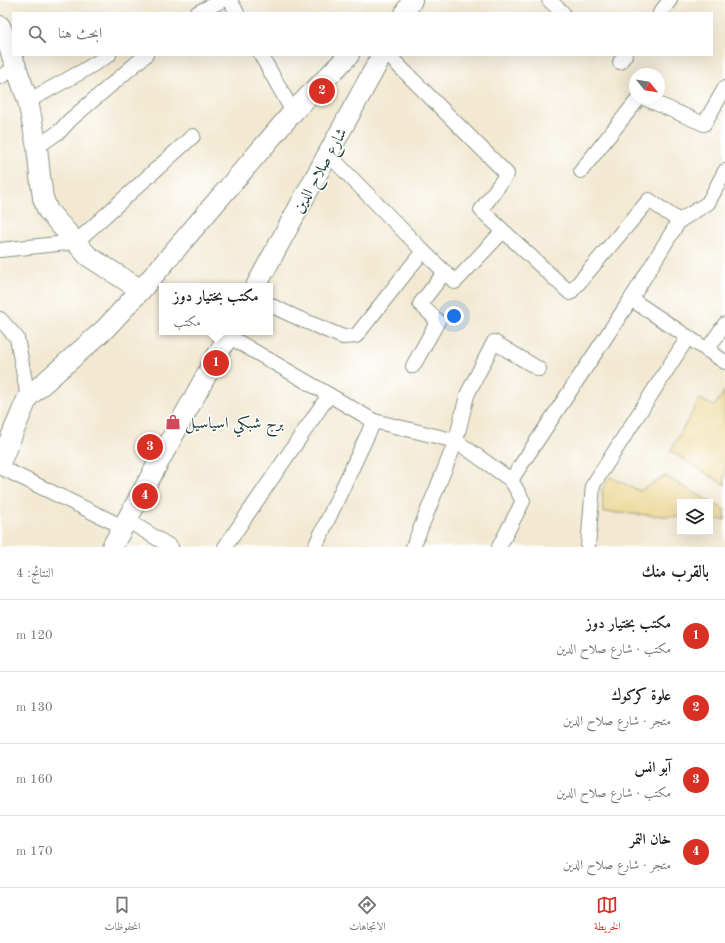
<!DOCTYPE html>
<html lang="ar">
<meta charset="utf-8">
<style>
:root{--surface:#fff;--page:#f6f6f6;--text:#222;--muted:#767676;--line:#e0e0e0;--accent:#d93025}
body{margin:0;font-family:"Old Standard TT",Amiri,serif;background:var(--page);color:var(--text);direction:rtl}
.controls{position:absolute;right:12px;bottom:12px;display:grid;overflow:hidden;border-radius:0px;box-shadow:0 4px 16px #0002}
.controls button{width:36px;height:36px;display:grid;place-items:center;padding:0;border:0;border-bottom:1px solid var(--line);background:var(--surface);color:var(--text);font:20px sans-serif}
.compass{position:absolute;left:629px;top:68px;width:36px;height:36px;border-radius:50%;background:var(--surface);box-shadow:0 4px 16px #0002;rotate:120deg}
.you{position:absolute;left:454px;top:316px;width:14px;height:14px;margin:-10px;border:3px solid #fff;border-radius:50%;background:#1a73e8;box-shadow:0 0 0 6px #1a73e833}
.badge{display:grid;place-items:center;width:26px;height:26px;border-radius:50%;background:var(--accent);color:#fff;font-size:13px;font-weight:700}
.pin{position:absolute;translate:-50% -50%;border:2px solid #fff;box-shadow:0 1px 4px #0006}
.popup{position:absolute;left:159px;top:283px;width:114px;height:52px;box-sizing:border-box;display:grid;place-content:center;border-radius:0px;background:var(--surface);filter:drop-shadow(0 1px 3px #0005);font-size:13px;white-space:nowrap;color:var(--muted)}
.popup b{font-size:15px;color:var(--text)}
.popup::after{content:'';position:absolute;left:50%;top:100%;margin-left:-8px;border:8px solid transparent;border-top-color:var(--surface)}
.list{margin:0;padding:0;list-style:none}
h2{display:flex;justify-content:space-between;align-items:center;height:52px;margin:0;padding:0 16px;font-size:17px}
h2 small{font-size:13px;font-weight:400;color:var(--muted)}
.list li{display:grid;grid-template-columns:26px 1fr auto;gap:12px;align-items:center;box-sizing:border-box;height:72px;padding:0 16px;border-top:1px solid var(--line)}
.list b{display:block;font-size:15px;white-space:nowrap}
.list p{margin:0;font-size:13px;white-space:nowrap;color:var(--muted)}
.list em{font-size:13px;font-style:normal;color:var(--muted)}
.icon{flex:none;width:22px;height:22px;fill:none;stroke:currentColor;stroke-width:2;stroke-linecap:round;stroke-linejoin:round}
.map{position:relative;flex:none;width:725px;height:547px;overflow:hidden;direction:ltr}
.search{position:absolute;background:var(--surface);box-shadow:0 4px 16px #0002;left:12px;right:12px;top:12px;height:44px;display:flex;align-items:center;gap:10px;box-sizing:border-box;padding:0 14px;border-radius:0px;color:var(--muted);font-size:15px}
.sheet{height:340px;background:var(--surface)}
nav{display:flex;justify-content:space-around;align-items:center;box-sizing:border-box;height:56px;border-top:1px solid var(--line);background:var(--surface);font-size:11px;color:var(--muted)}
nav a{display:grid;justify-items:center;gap:2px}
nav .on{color:var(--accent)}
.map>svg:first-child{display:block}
.sand{fill:#eeda9e;stroke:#868c69}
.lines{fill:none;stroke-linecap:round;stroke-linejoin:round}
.street-casing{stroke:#899384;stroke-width:16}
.secondary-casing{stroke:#899384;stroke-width:22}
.street{stroke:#fff;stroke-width:14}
.secondary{stroke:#fff;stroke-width:20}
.labels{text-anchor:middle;stroke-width:3;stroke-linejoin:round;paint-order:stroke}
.street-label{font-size:16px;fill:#1f3d34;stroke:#fff}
.poi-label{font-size:16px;fill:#1f3d34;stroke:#fff;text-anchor:start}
</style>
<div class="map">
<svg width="725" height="547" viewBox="0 0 725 547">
<rect width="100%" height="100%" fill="#fff"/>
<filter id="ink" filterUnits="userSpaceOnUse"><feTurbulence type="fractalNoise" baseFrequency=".025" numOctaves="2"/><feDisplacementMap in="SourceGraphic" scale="8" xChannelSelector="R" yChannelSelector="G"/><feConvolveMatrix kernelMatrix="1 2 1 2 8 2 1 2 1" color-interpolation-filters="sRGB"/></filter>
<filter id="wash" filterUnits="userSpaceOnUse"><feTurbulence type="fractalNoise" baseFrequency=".012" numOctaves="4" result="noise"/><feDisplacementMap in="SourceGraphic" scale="16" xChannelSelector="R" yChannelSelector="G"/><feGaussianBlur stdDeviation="0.9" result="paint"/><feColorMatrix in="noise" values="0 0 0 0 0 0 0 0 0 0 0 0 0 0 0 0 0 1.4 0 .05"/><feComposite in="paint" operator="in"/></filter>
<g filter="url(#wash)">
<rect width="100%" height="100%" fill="#f3e9d3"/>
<g class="sand">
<path d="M725,391V485L670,451L700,399L714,406Z"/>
<path d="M665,476L725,510V520L710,519V502H680V517L603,512L602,489L610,477L640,491Z"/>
</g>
</g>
<g filter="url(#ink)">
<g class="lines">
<defs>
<g id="street">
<path d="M230,0L237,13"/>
<path d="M549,0L563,13"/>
<path d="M197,13L223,0"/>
<path d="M660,13L670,0"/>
<path d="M261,55L293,112"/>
<path d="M388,55L507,174L481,210L570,293L649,200L679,221"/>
<path d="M620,62L625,55"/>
<path d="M0,77L16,68"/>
<path d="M644,98L704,124L725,88"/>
<path d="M28,101L81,72L109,55"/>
<path d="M37,147L60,131L70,120L146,55"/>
<path d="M328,154L423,251L455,282L503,231"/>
<path d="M581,171L639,98"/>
<path d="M0,250L76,242L193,136"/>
<path d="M631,299L725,362"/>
<path d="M270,305L300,319L343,337L356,336L423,251"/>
<path d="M0,319L17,338L28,397"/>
<path d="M228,336L374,421L456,441L511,480L523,501L499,547"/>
<path d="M707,350L725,324"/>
<path d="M413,366L438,321L420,304L445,272"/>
<path d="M0,467L123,527"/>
<path d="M511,480L631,299L679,221L708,203L725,171"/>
<path d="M127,520L171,547"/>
<path d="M225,547L329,395"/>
<path d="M315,547L374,421"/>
<path d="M413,547L456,441L467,395L494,342L539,369"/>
<path d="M588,547L593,485L688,337"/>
</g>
<g id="secondary">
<path d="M405,13L412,0"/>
<path d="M0,26L9,47L28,101L37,147L40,176L43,198L48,211L88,256L141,290"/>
<path d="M256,286L382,55"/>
<path d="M0,463L28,397L105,329L141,290L293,112L349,55"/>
<path d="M112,547L230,332"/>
</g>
</defs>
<use href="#street" class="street-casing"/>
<use href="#secondary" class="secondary-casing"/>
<use href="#street" class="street"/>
<use href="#secondary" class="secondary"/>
</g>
</g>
<defs>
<symbol id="shop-bare" viewBox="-9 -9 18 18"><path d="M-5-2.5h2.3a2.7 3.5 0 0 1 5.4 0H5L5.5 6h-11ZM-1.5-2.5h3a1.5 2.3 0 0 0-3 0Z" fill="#d1495b" stroke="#fff" stroke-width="2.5" paint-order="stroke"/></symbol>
</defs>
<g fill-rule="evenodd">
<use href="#shop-bare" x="162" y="411" width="22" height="22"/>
</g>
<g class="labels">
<g class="street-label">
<text transform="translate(319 170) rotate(-61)" y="6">شارع صلاح الدين</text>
</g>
<g class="poi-label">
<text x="185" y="428">برج شبکي اسیاسیل</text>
</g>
</g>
</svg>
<div class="controls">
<button><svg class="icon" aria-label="layers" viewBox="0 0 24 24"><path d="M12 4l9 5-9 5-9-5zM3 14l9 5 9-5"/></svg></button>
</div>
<svg class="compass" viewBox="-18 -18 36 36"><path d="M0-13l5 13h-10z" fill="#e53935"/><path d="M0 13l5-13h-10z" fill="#767676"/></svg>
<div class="you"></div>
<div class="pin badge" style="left:216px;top:363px">1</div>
<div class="popup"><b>مكتب بختيار دوز</b>مكتب</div>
<div class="pin badge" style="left:322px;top:91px">2</div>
<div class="pin badge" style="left:150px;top:447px">3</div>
<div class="pin badge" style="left:145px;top:496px">4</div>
<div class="search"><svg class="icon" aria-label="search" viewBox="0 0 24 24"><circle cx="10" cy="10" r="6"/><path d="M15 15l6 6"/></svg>ابحث هنا</div>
</div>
<section class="sheet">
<h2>بالقرب منك<small>النتائج: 4</small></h2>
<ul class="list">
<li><span class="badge">1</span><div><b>مكتب بختيار دوز</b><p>مكتب · شارع صلاح الدين</p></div><em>120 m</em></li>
<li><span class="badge">2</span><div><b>علوة كركوك</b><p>متجر · شارع صلاح الدين</p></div><em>130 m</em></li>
<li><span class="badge">3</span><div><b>آبو انس</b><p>مكتب · شارع صلاح الدين</p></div><em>160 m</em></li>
<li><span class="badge">4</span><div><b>خان التمر</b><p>متجر · شارع صلاح الدين</p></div><em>170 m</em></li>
</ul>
</section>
<nav>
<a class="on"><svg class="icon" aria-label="map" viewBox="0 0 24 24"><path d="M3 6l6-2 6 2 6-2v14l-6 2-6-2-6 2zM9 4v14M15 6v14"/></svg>الخريطة</a>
<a><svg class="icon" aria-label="directions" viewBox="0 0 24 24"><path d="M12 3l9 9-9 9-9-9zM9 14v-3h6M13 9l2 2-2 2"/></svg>الاتجاهات</a>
<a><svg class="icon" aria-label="saved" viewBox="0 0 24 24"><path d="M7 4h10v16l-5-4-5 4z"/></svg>المحفوظات</a>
</nav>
